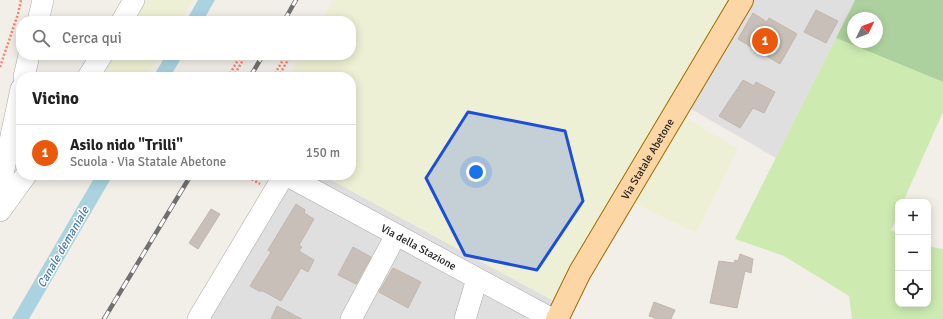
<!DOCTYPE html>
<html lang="it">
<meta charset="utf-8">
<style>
:root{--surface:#fff;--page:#f2f2f2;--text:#222;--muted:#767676;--line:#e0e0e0;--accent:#ea580c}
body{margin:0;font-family:Signika,sans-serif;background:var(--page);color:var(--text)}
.controls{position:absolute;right:12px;bottom:12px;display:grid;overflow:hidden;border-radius:8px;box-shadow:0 2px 10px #0003}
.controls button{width:36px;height:36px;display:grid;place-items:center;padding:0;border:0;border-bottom:1px solid var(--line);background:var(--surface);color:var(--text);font:20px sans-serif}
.compass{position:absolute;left:847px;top:12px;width:36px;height:36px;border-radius:50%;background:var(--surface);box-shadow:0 2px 10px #0003;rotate:47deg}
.you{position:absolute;left:476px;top:172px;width:14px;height:14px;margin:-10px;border:3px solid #fff;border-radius:50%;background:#1a73e8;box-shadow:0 0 0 6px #1a73e833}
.badge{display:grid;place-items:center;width:26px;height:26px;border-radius:50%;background:var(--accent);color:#fff;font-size:13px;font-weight:700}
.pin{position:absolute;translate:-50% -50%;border:2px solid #fff;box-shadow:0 1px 4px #0006}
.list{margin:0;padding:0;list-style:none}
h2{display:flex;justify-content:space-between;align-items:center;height:52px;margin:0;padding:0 16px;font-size:17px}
h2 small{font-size:13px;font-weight:400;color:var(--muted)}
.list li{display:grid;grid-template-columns:26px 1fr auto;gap:12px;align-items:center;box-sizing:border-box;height:56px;padding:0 16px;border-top:1px solid var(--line)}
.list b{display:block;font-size:15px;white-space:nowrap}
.list p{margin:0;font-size:13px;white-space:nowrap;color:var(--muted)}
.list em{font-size:13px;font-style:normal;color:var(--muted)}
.icon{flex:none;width:22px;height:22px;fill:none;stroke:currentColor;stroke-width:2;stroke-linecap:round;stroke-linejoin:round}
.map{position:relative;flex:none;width:943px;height:319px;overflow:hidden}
.search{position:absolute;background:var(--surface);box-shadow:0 2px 10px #0003;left:16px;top:16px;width:340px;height:44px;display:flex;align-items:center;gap:10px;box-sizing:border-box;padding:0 14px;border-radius:16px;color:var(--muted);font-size:15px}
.panel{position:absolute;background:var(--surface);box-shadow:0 2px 10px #0003;left:16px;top:72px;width:340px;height:108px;border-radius:16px}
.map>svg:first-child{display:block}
.residential{fill:#e0dfdf}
.farmland{fill:#eef0d5}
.grass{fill:#cdebb0}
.forest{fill:#add19e;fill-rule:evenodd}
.water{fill:#aad3df}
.building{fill:#c7bfb8;stroke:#c4b6ab}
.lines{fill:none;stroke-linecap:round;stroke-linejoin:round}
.minor-casing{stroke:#a9a9a9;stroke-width:22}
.major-casing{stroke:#a06b00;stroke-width:24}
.path{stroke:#fa8072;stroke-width:2.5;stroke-dasharray:2 2;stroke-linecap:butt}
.minor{stroke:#fff;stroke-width:21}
.major{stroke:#fcd6a4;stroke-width:22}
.rail-casing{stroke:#707070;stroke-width:4.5}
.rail{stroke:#fff;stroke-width:3;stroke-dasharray:9;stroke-linecap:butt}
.marked{fill:#1d4ed8;fill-opacity:0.2;stroke:#1d4ed8;stroke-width:3;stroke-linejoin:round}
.labels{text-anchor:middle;stroke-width:3;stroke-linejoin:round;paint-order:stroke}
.street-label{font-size:11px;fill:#222;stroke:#fff}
.water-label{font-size:12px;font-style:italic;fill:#4a7aab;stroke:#fff}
</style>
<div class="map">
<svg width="943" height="319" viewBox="0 0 943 319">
<rect width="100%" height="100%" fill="#f2efe9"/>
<g class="residential">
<path d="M734,0H855L776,158L672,98Z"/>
<path d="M293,175H322L552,300L546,319H303L294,314L292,319H206Z"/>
</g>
<g class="farmland">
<path d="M142,0H193L181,21H129Z"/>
<path d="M333,0H734L672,98L552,300L322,175H351V77H288L301,55H351V21H321Z"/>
<path d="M108,55H160L146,77H95Z"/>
<path d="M685,117L738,149L696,233L634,203Z"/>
</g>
<path class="grass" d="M836,38L943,82V112L903,202H898V214L891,230L898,234V304H928V246L943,249V319H852L849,296L784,256L735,239Z"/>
<path class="forest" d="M855,0H943V82L836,38ZM853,18H877V42H853Z"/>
<g class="water">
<path d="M198,0H215L203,21H186Z"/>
<path d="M166,55H183L170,77H153Z"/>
<path d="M96,175H113L29,319H12Z"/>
</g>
<g class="building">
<path d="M816,10L838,21L826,43L804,32Z"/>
<path d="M753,13L767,22L769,18L797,34L780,64L738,39Z"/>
<path d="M743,80L754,86L756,82L775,92L764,113L753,108L740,128L719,116Z"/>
<path d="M296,204L305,210L304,213L314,219L299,245L302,247L299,251L314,260L308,272L301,268L281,301L263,291H259L250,286L271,252L268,250Z"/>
<path d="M211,209L220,214L198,249L189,243Z"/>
<path d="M353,247L371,257L356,284L338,275Z"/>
<path d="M740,254L753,259L751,273L745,271L737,308L710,303L719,261L734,263L735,260L738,261Z"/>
<path d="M393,268L421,282L408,308L379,292Z"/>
<path d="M654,302L675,310L671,319H657L649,316Z"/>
<path d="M277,306L302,319H271Z"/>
</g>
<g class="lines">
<defs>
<g id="minor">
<path d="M38,21L43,0"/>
<path d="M122,21L134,0"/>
<path d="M24,77L29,55"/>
<path d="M88,77L102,55"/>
<path id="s1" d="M286,175L552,319"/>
<path d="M0,188L21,89"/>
<path d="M0,211L26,175"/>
<path d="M198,319L284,175"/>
<path d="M351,319L396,235"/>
<path d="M465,319L477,279"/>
</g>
<g id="major">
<path id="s2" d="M557,319L580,272L742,0"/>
</g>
</defs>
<use href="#minor" class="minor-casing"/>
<use href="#major" class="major-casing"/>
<g class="path">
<path d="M0,67L18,14L21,0"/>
<path d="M228,77L241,55"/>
<path d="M233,77L246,55"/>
<path d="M273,77L286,55"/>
<path d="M278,77L291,55"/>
<path d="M245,175L260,184"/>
</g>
<use href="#minor" class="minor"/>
<use href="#major" class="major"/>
<defs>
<g id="rail">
<path d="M284,21L296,0"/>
<path d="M250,77L263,55"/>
<path d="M104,319L191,175"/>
</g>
</defs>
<use href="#rail" class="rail-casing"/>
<use href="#rail" class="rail"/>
</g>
<path class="marked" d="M468,112L565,131L583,201L537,270L465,255L426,178Z"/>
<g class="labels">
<g class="street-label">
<text dy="4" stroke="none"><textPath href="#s2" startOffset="184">Via Statale Abetone</textPath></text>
<text dy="4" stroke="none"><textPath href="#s1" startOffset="151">Via della Stazione</textPath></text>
</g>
<g class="water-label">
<text transform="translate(63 247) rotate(-60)" y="4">Canale demaniale</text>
</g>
</g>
</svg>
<div class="controls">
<button>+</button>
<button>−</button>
<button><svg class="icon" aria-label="locate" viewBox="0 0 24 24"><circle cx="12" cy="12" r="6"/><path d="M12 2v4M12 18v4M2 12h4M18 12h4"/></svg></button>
</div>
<svg class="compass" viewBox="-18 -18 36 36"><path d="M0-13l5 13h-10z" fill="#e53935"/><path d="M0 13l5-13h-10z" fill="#767676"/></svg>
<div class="you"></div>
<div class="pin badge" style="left:765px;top:41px">1</div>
<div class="search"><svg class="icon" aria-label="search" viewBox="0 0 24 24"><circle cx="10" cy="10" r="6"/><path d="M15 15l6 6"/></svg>Cerca qui</div>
<section class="panel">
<h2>Vicino<small></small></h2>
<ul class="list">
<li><span class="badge">1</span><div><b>Asilo nido &quot;Trilli&quot;</b><p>Scuola · Via Statale Abetone</p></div><em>150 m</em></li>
</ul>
</section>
</div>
